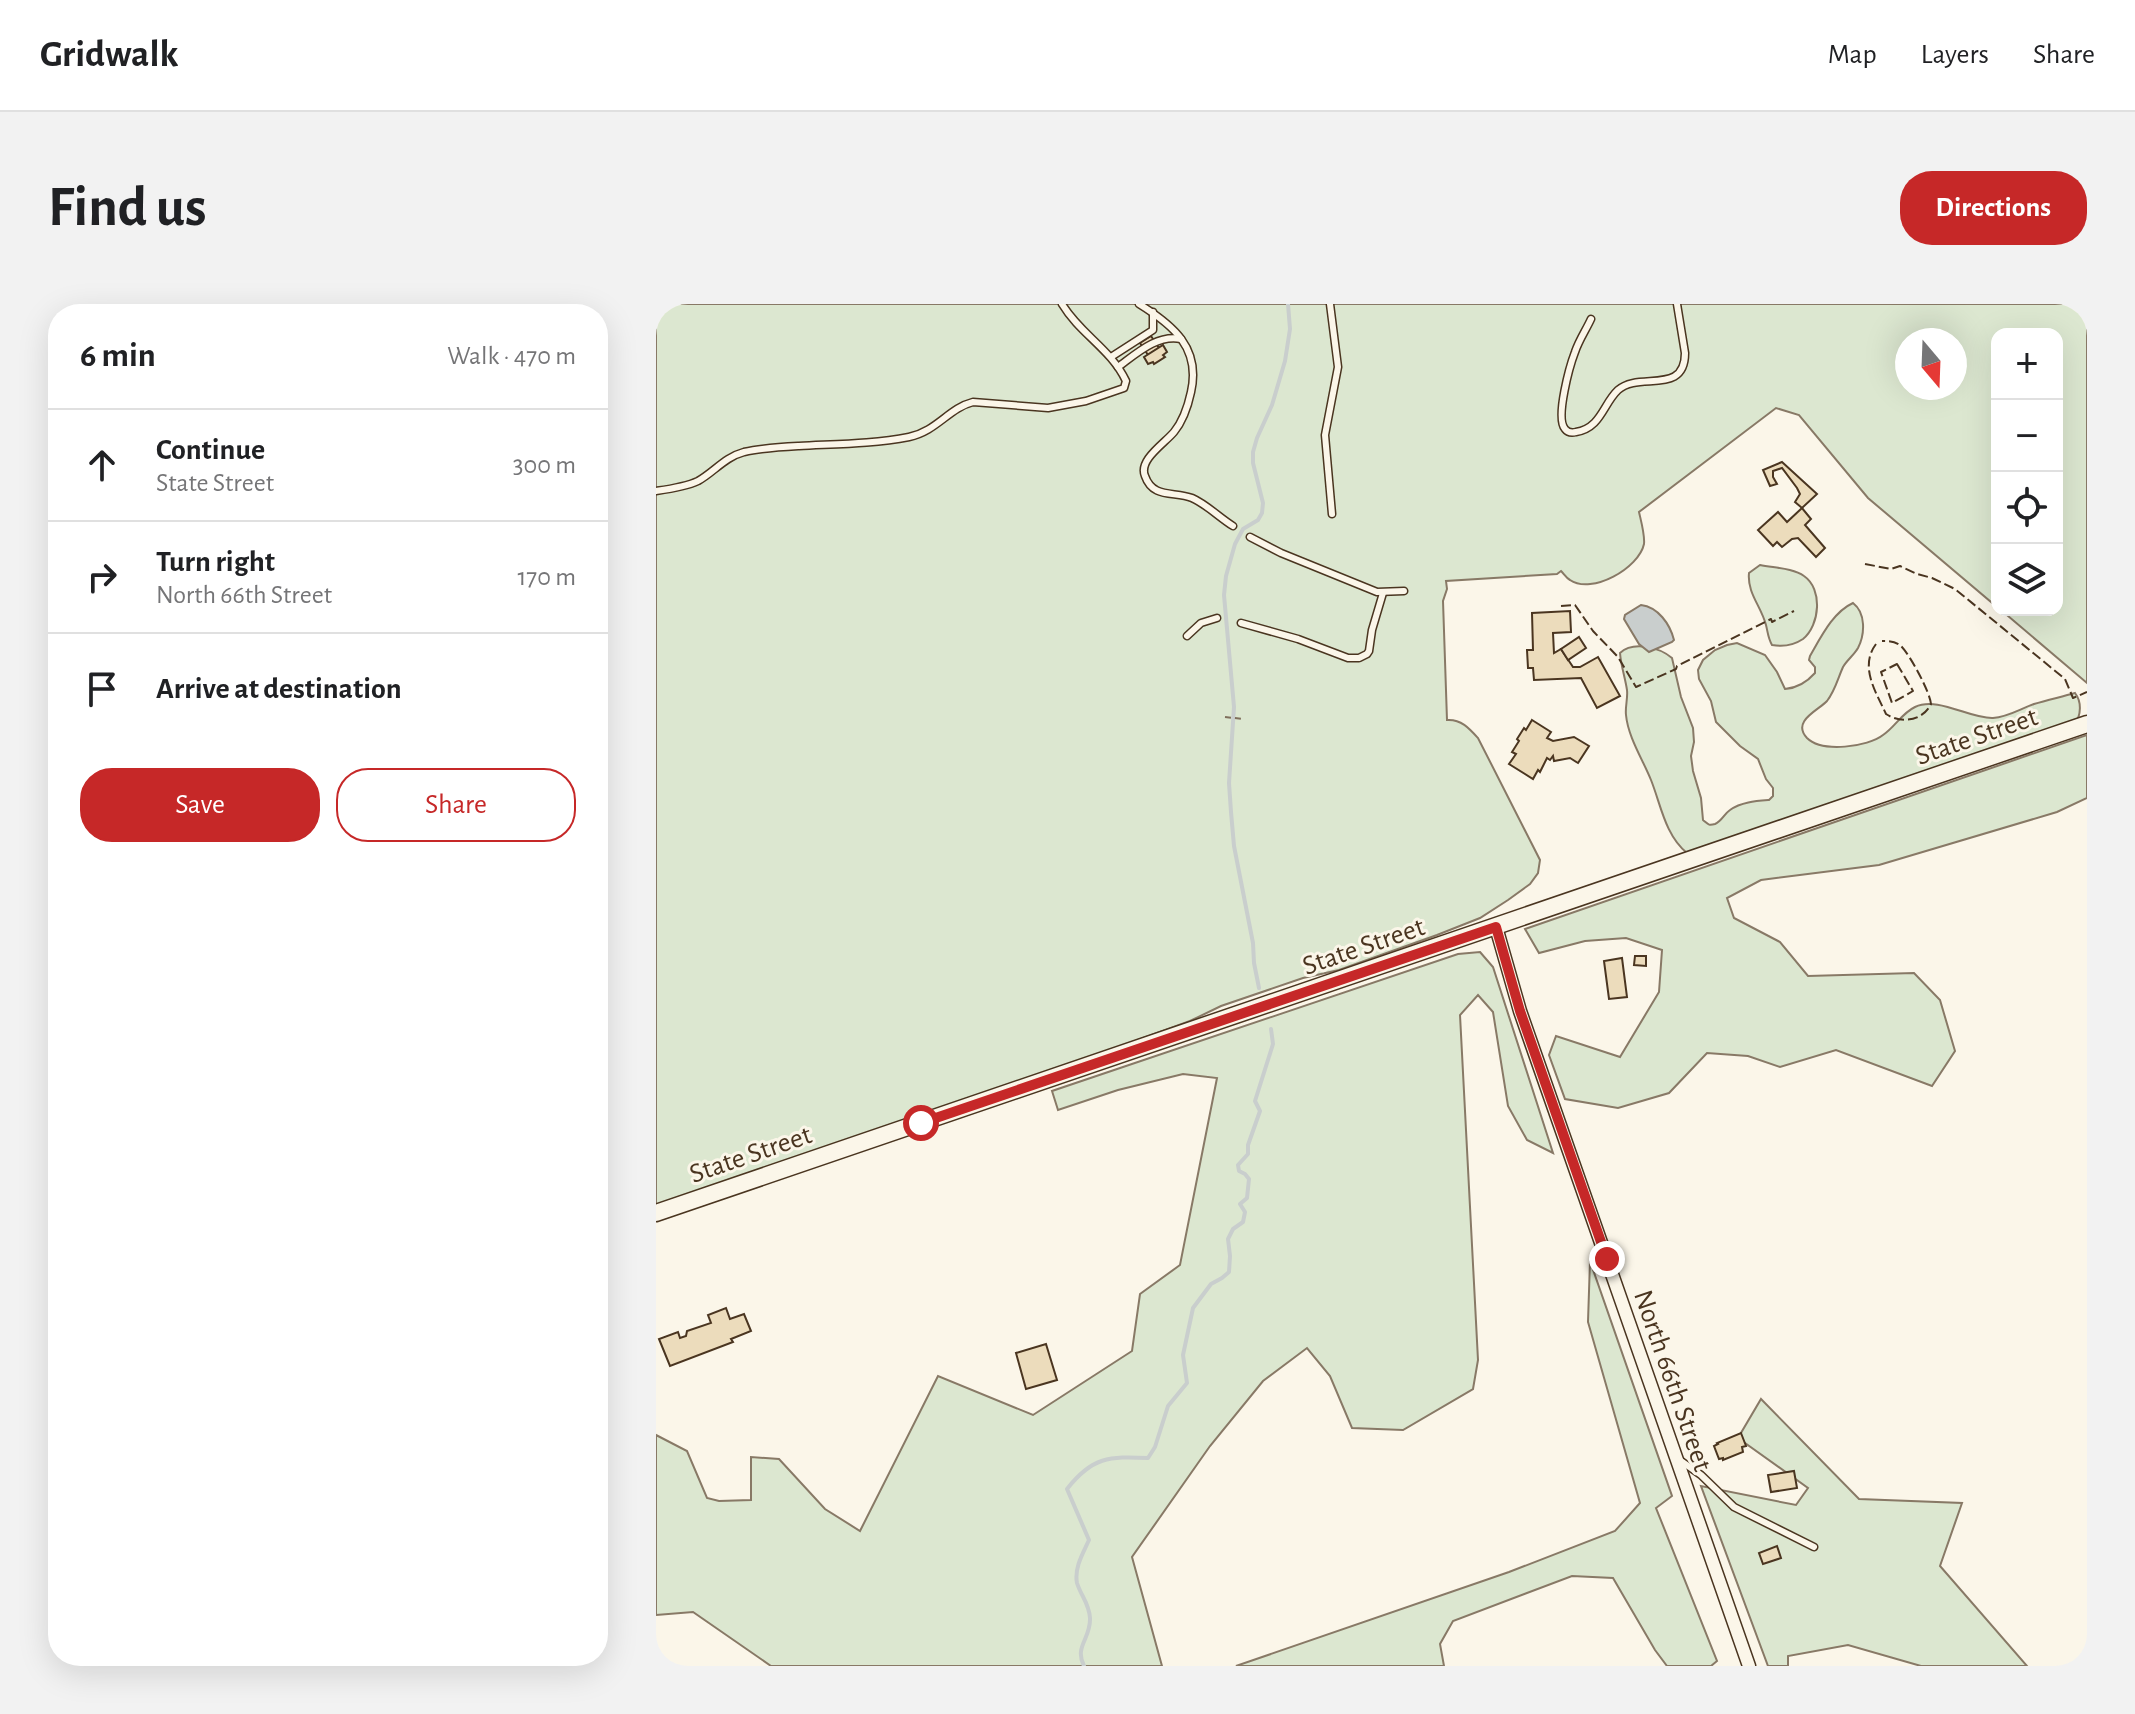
<!DOCTYPE html>
<meta charset="utf-8">
<style>
:root{--surface:#fff;--page:#f2f2f2;--text:#202124;--muted:#757577;--line:#e0e0e0;--accent:#c62828}
body{margin:0;font-family:"Alegreya Sans",sans-serif;background:var(--page);color:var(--text)}
.controls{position:absolute;right:24px;top:24px;display:grid;overflow:hidden;border-radius:16px;box-shadow:0 8px 32px #0002}
.controls button{width:72px;height:72px;display:grid;place-items:center;padding:0;border:0;border-bottom:2px solid var(--line);background:var(--surface);color:var(--text);font:40px sans-serif}
.compass{position:absolute;left:1239px;top:24px;width:72px;height:72px;border-radius:50%;background:var(--surface);box-shadow:0 8px 32px #0002;rotate:161deg}
.stop{position:absolute;width:24px;height:24px;margin:-18px;border:6px solid #c62828;border-radius:50%;background:#fff}
.stop.end{background:#c62828;border-color:#fff;box-shadow:0 2px 8px #0008}
.list{margin:0;padding:0;list-style:none}
h2{display:flex;justify-content:space-between;align-items:center;height:104px;margin:0;padding:0 32px;font-size:34px}
h2 small{font-size:26px;font-weight:400;color:var(--muted)}
.list li{display:grid;grid-template-columns:52px 1fr auto;gap:24px;align-items:center;box-sizing:border-box;height:112px;padding:0 32px;border-top:2px solid var(--line)}
.list b{display:block;font-size:30px;white-space:nowrap}
.list p{margin:0;font-size:26px;white-space:nowrap;color:var(--muted)}
.list em{font-size:26px;font-style:normal;color:var(--muted)}
.actions{display:flex;gap:16px;padding:24px 32px}
.actions a{flex:1;padding:18px 0;border:2px solid var(--accent);border-radius:32px;text-align:center;font-size:28px;color:var(--accent)}
.actions .main{background:var(--accent);color:#fff}
.icon{flex:none;width:44px;height:44px;fill:none;stroke:currentColor;stroke-width:2;stroke-linecap:round;stroke-linejoin:round}
.map{position:relative;flex:none;width:1431px;height:1362px;overflow:hidden;border-radius:32px}
header{display:flex;align-items:center;gap:48px;box-sizing:border-box;height:112px;padding:0 40px;background:var(--surface);border-bottom:2px solid var(--line)}
header strong{font-size:38px}
nav{display:flex;gap:44px;margin-inline-start:auto;font-size:28px}
.intro{display:flex;align-items:center;justify-content:space-between;box-sizing:border-box;height:192px;padding:0 48px}
h1{margin:0;font-size:56px}
.button{padding:20px 36px;border-radius:32px;background:var(--accent);color:#fff;font-size:28px;font-weight:700}
main{display:flex;gap:48px;padding:0 48px}
aside{flex:1;background:var(--surface);border-radius:32px;box-shadow:0 8px 32px #0002}
.map>svg:first-child{display:block}
.green{fill:#dce7d0;stroke:#887966;stroke-width:2;fill-rule:evenodd}
.water{fill:#c9cecd;stroke:#887966;stroke-width:2}
.lines{fill:none;stroke-linecap:round;stroke-linejoin:round}
.stream{stroke:#c9cecd;stroke-width:4}
.building{fill:#ecdcbc;stroke:#4a3520;stroke-width:2}
.service-casing{stroke:#4a3520;stroke-width:9}
.minor-casing{stroke:#4a3520;stroke-width:15}
.tertiary-casing{stroke:#4a3520;stroke-width:19}
.path{stroke:#7f6f5c;stroke-width:2;stroke-dasharray:6 4;stroke-linecap:butt}
.service{stroke:#fbf6e9;stroke-width:6}
.minor{stroke:#fbf6e9;stroke-width:12}
.tertiary{stroke:#fbf6e9;stroke-width:16}
.fence{stroke:#4a3520;stroke-width:2;stroke-dasharray:10 4;stroke-linecap:butt}
.route{stroke:#c62828;stroke-width:10}
.labels{text-anchor:middle;stroke-width:6;stroke-linejoin:round;paint-order:stroke}
.street-label{font-size:28px;fill:#4a3520;stroke:#fbf6e9}
</style>
<header>
<strong>Gridwalk</strong>
<nav><a>Map</a><a>Layers</a><a>Share</a></nav>
</header>
<div class="intro"><h1>Find us</h1><a class="button">Directions</a></div>
<main>
<aside>
<h2>6 min<small>Walk · 470 m</small></h2>
<ul class="list">
<li><svg class="icon" aria-label="ahead" viewBox="0 0 24 24"><path d="M12 20V5M6 11l6-6 6 6"/></svg><div><b>Continue</b><p>State Street</p></div><em>300 m</em></li>
<li><svg class="icon" aria-label="right" viewBox="0 0 24 24"><path d="M7 20v-9h11M14 6l5 5-5 5"/></svg><div><b>Turn right</b><p>North 66th Street</p></div><em>170 m</em></li>
<li><svg class="icon" aria-label="arrive" viewBox="0 0 24 24"><path d="M6 21V4h12l-3 4 3 4H6"/></svg><div><b>Arrive at destination</b></div></li>
</ul>
<div class="actions"><a class="main">Save</a><a>Share</a></div>
</aside>
<div class="map">
<svg width="1431" height="1362" viewBox="0 0 1431 1362">
<rect width="100%" height="100%" fill="#fbf6e9"/>
<g class="green">
<path d="M0,0H1431V379L1345,306H1401V30H1341V303L1212,194L1143,111L1120,104L983,208C985,217 989,231 988,240C983,264 936,291 914,276C910,274 908,270 905,267L901,270L790,277L791,285L787,297L791,416C805,415 813,424 822,434L884,556L882,569L874,580L852,596L824,614L781,631L683,666L647,674L565,702L534,717L413,761L0,903ZM1251,36H1299V84H1251Z"/>
<path d="M1104,261C1118,264 1137,264 1148,272C1167,285 1164,321 1147,335C1138,341 1127,343 1116,341C1112,334 1112,329 1110,321C1105,302 1091,289 1093,269Z"/>
<path d="M1197,299C1210,309 1209,330 1202,344C1198,351 1191,356 1187,363C1182,374 1179,387 1171,397C1163,406 1135,417 1151,434C1166,449 1212,443 1227,431C1239,423 1246,409 1259,403C1282,392 1314,415 1337,414C1352,413 1364,405 1378,400C1391,396 1405,393 1419,389C1426,398 1425,411 1419,420L1031,549C1009,531 1005,501 995,476C987,456 972,433 970,411C969,403 972,394 971,386C969,373 965,362 964,349C977,337 1003,343 1016,354L1025,393L1037,424L1038,438L1035,452L1037,467L1045,494L1047,516C1052,520 1052,522 1059,520C1066,517 1068,510 1074,506C1085,498 1100,497 1113,496L1117,492V484L1110,475L1102,455L1084,442L1060,418L1055,397L1043,375L1042,366L1047,356L1059,346L1071,341L1081,339L1109,351L1121,368L1129,385C1142,384 1151,378 1159,369V363L1153,356L1154,352C1165,333 1177,308 1197,299Z"/>
<path d="M1431,431V494L1401,508L1223,561L1105,576L1071,594L1078,614L1124,638L1152,672L1258,669L1284,696L1299,747L1276,782L1180,746L1124,763L1092,752L1051,749L1013,789L962,804L909,795L893,751L900,732L964,753L1003,688L1006,646L970,634L929,637L883,649L869,625Z"/>
<path d="M824,648L837,663L897,849L871,836L852,802L837,708L822,691L804,711L822,1056L817,1085L747,1126L696,1124L674,1072L651,1044L607,1077L554,1142L476,1253L506,1362H115L37,1308L0,1311V1131L31,1147L51,1194L63,1197L95,1196V1153L123,1155L169,1205L204,1227L282,1072L377,1111L476,1047L484,990L524,961L561,774L527,770L462,786L402,806L396,787L802,650Z"/>
<path d="M934,957L1016,1192L1000,1204L1061,1357L1055,1362H1011L999,1346L957,1274L916,1272L797,1317L784,1340L788,1362H580L853,1268L959,1227L984,1199L932,1018Z"/>
<path d="M1105,1095L1203,1195L1306,1199L1284,1262L1371,1362H1265L1192,1341L1132,1352V1362H1112L1045,1182L1140,1201L1152,1184L1082,1134Z"/>
</g>
<path class="water" d="M985,301C1002,303 1014,320 1018,336L1016,338L993,348L983,340L968,315L969,311Z"/>
<g class="lines">
<g class="stream">
<path d="M603,684L598,659L597,639L578,542L575,508L573,479L578,403L568,291L570,272L579,240L587,225L602,216L606,209L607,199L597,159V148L601,134L616,101L629,57L634,25L632,0"/>
<path d="M428,1362C418,1342 435,1335 434,1314C433,1299 425,1292 421,1279C418,1264 427,1249 433,1236L411,1185C436,1153 453,1152 492,1154L499,1143L512,1102L531,1079L527,1051L537,1004L555,980L566,974L573,968L574,952L572,935L577,925L587,918L589,908L584,900L591,894L593,875L589,870L583,867L582,861L592,850V841L604,807L599,797L617,740L615,725"/>
</g>
</g>
<g class="building">
<path d="M495,32L503,44L492,51L484,39Z"/>
<path d="M507,41L511,48L507,51L509,53L498,60L497,58L492,60L488,53Z"/>
<path d="M1126,158L1161,190L1146,204L1139,198L1144,190L1141,184L1126,164L1117,167V173L1121,180L1114,182L1107,166Z"/>
<path d="M1146,204L1155,215L1149,221L1169,244L1160,253L1142,234L1136,235L1126,243L1121,238L1117,242L1102,226L1122,208L1131,218Z"/>
<path d="M914,307L915,328L897,329L898,349L905,345L917,363H924L942,353L964,392L941,404L925,374L878,376L877,364H872L871,346H877L876,309Z"/>
<path d="M923,333L930,344L912,356L905,345Z"/>
<path d="M876,416L895,428L891,434L897,437L918,433L933,442L922,459L914,454L898,457L897,452L894,456L891,454L884,468L882,466L877,475L853,460L860,450L856,448L863,437L861,435L868,424L870,426Z"/>
<path d="M979,652H990V662L978,661Z"/>
<path d="M966,654L971,693L953,695L948,657Z"/>
<path d="M70,1004L74,1015L88,1010L95,1027L75,1035L77,1038L14,1062L3,1035L22,1028L24,1034L30,1032L31,1027L55,1019L52,1011Z"/>
<path d="M390,1040L401,1076L370,1085L360,1049Z"/>
<path d="M1085,1129L1090,1142L1086,1143L1087,1148L1067,1156V1154L1063,1155L1058,1142L1062,1140L1061,1139Z"/>
<path d="M1138,1167L1141,1184L1115,1188L1112,1171Z"/>
<path d="M1121,1242L1125,1254L1107,1260L1103,1249Z"/>
</g>
<g class="lines">
<defs>
<g id="service">
<path d="M483,0C517,21 545,44 535,88C532,102 527,117 518,128C509,139 482,156 489,172C497,195 518,187 536,194C550,200 564,214 577,222"/>
<path d="M674,0L682,63L669,131L676,210"/>
<path d="M935,15C930,26 923,36 919,48C914,61 899,114 909,125C912,129 916,129 920,128C945,124 947,100 962,86C983,67 1029,92 1029,49L1021,0"/>
<path d="M455,53L497,26V8"/>
<path d="M462,63C480,50 501,30 525,35"/>
<path d="M0,187C14,185 29,183 42,177C58,168 69,153 88,148C106,144 125,143 143,142C180,140 217,140 253,133C281,127 293,104 317,98L392,104L430,97L468,84L470,77C455,45 424,30 406,0"/>
<path d="M594,233L625,249L721,288L748,287"/>
<path d="M585,319L642,335L692,354H703L711,350L713,347L716,326L727,289"/>
<path d="M531,332L545,319L561,314"/>
<path d="M1022,1155L1045,1171L1078,1203L1158,1243"/>
</g>
<path id="minor" d="M840,623L864,707L1093,1362"/>
<path id="tertiary" d="M0,909L1431,420"/>
</defs>
<use href="#service" class="service-casing"/>
<use href="#minor" class="minor-casing"/>
<use href="#tertiary" class="tertiary-casing"/>
<path class="path" d="M569,413L587,415"/>
<use href="#service" class="service"/>
<use href="#minor" class="minor"/>
<use href="#tertiary" class="tertiary"/>
<g class="fence">
<path d="M1209,260L1235,265L1244,262L1261,270L1276,274L1299,285L1409,375L1417,394L1431,388"/>
<path d="M905,302L919,301L937,327L962,353L980,383L1020,365L1021,362L1115,315L1116,318L1138,307"/>
<path d="M1220,340C1203,363 1220,388 1230,410C1245,420 1267,417 1275,400C1274,388 1254,351 1245,342C1239,337 1233,337 1226,337"/>
<path d="M1241,360L1257,387L1236,399L1225,368Z"/>
</g>
</g>
<g class="lines">
<path class="route" d="M265,819L840,623L864,707L951,955"/>
</g>
<g class="labels">
<g class="street-label">
<text transform="translate(1320 431) rotate(-19)" y="10">State Street</text>
<text transform="translate(707 641) rotate(-19)" y="10">State Street</text>
<text transform="translate(94 849) rotate(-19)" y="10">State Street</text>
<text transform="translate(1018 1076) rotate(71)" y="10">North 66th Street</text>
</g>
</g>
</svg>
<div class="controls">
<button>+</button>
<button>−</button>
<button><svg class="icon" aria-label="locate" viewBox="0 0 24 24"><circle cx="12" cy="12" r="6"/><path d="M12 2v4M12 18v4M2 12h4M18 12h4"/></svg></button>
<button><svg class="icon" aria-label="layers" viewBox="0 0 24 24"><path d="M12 4l9 5-9 5-9-5zM3 14l9 5 9-5"/></svg></button>
</div>
<svg class="compass" viewBox="-18 -18 36 36"><path d="M0-13l5 13h-10z" fill="#e53935"/><path d="M0 13l5-13h-10z" fill="#757577"/></svg>
<div class="stop" style="left:265px;top:819px"></div>
<div class="stop end" style="left:951px;top:955px"></div>
</div>
</main>
